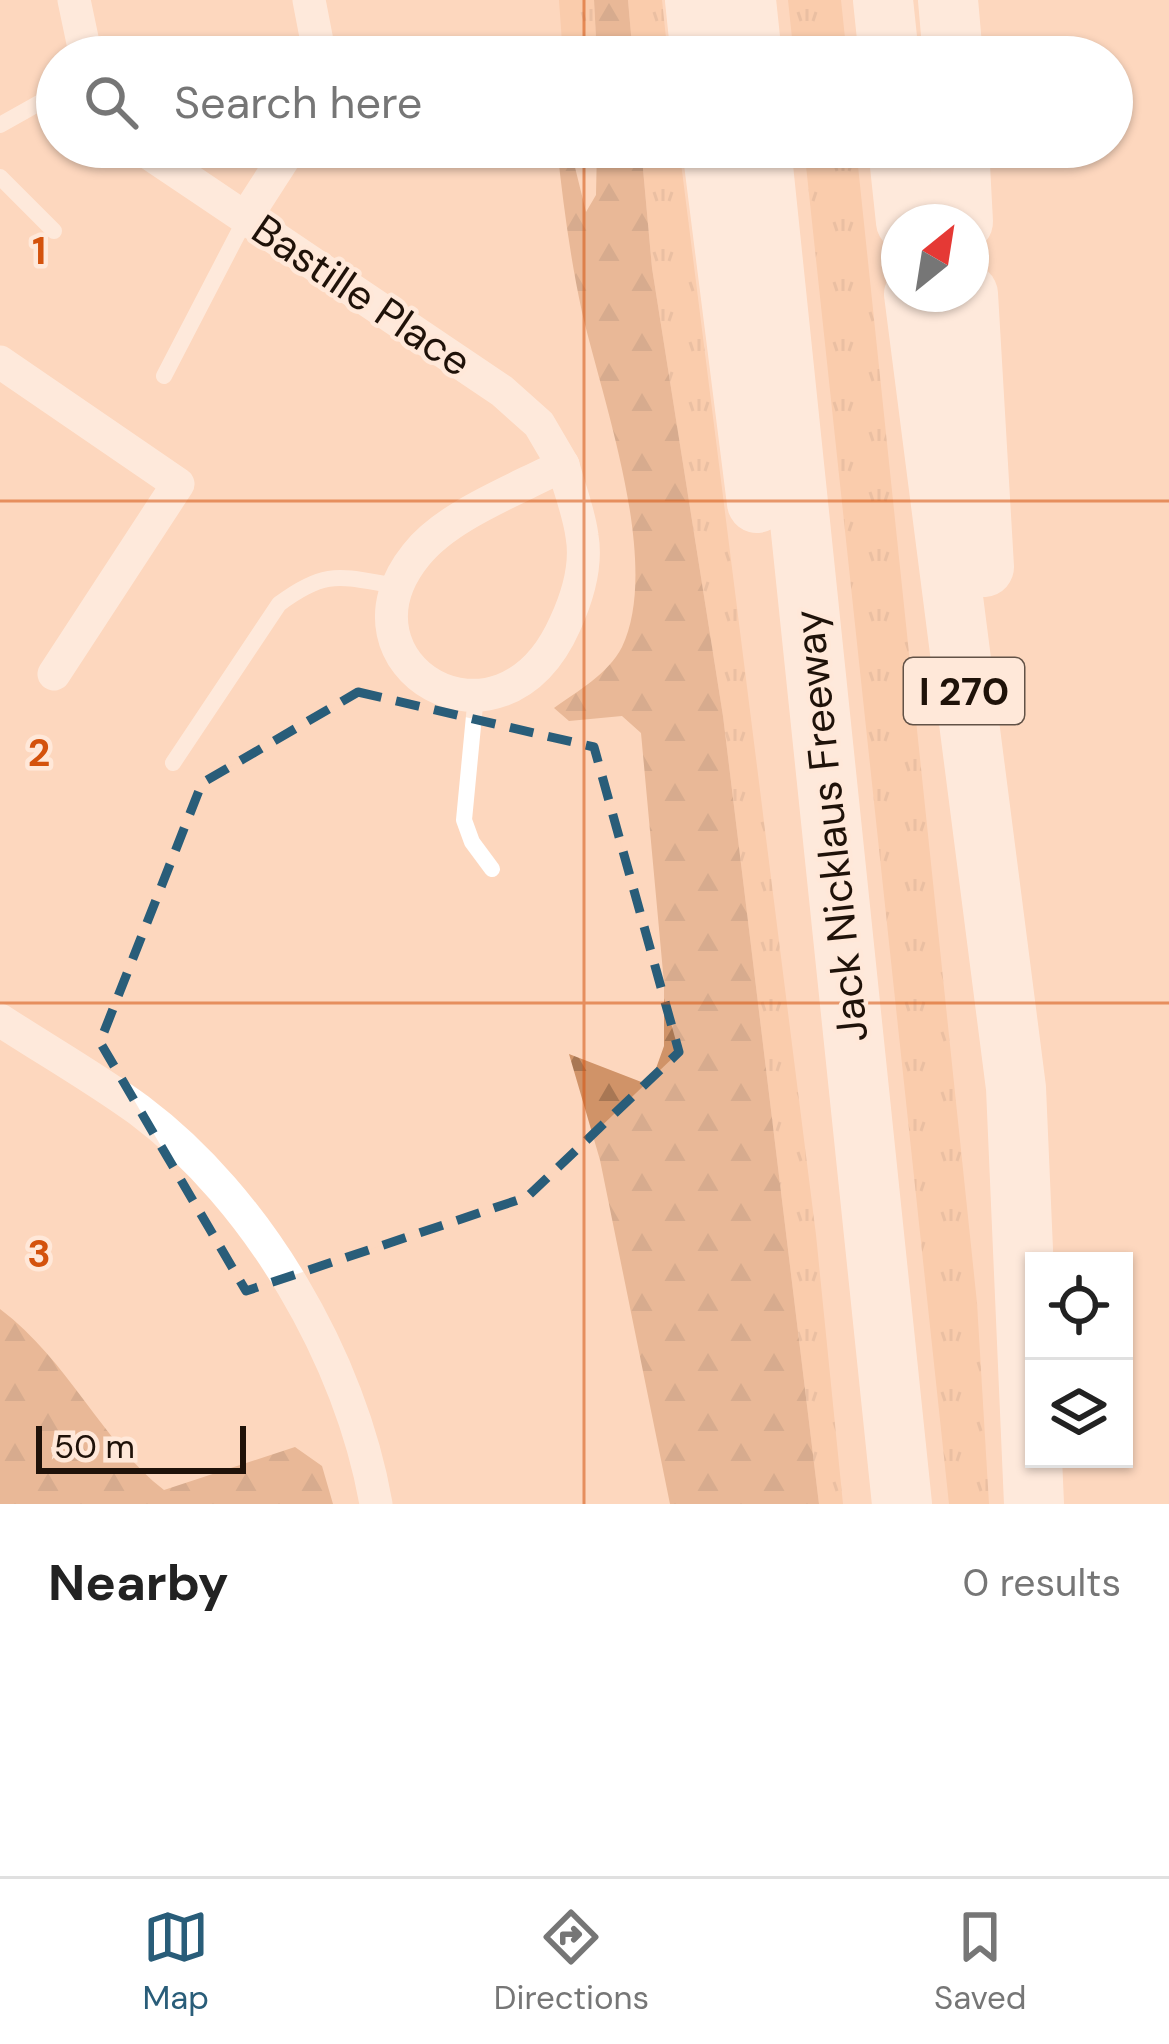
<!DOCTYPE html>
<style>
:root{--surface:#fff;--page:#f2f2f2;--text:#222;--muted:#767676;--line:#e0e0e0;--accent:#295d79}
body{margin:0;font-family:"DM Sans",sans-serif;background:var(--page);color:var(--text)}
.controls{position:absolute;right:36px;bottom:36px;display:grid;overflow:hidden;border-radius:0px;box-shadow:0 3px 9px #0004}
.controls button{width:108px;height:108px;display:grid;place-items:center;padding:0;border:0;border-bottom:3px solid var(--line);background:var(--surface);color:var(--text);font:60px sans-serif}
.compass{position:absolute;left:881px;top:204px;width:108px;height:108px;border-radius:50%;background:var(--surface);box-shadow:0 3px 9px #0004;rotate:30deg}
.scale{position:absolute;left:36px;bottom:30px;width:210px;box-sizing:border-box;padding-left:12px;border:6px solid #1f1209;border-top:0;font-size:33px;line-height:42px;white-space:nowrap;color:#1f1209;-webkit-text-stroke:9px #ffe8d9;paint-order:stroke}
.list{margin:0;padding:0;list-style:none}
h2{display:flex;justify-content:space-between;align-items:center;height:156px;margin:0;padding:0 48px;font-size:51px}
h2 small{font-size:39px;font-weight:400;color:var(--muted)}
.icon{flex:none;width:66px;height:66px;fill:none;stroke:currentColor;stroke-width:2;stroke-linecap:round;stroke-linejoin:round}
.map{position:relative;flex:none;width:1169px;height:1504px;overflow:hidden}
.search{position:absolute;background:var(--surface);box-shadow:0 3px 9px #0004;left:36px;right:36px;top:36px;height:132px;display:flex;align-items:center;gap:30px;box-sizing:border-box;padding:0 42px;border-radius:66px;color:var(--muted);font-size:45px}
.sheet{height:372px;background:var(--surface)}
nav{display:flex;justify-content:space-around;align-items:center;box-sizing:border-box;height:168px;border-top:3px solid var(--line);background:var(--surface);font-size:33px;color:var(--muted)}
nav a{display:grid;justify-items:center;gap:6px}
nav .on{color:var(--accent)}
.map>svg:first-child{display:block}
.grass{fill:url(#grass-tufts)}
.forest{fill:url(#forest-firs)}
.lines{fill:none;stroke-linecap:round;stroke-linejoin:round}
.lane{stroke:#fff;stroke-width:16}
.street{stroke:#fff;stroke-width:33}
.highway{stroke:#fff;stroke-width:60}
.marked{fill:none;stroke:#295d79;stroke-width:9;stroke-dasharray:24 15;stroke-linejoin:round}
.grid{fill:none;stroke:#d4520c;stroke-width:3;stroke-opacity:0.55}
.labels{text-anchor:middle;stroke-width:9;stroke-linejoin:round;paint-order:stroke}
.shield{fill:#ffe8d9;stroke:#625247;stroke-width:3}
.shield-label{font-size:39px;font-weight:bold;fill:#1f1209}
.street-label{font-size:42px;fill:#1f1209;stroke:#ffe8d9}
.grid-label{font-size:39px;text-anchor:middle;font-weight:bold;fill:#d4520c;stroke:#ffe8d9;stroke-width:9;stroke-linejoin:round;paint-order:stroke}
</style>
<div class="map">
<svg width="1169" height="1504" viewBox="0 0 1169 1504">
<defs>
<pattern id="grass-tufts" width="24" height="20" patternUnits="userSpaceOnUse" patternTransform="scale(3)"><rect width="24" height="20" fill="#f6be97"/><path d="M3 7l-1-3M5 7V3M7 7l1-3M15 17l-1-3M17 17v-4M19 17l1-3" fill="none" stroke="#d2a281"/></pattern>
<pattern id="forest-firs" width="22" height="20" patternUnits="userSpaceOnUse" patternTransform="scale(3)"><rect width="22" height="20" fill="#d09368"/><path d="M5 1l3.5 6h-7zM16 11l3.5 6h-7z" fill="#a87754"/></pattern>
</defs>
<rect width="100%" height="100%" fill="#fdd7be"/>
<g class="grass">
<path d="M559,0H594L597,57H563Z"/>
<path d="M628,0H662L668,57H633Z"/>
<path d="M788,0H841L847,57H794Z"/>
<path d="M641,147H679L816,1235L843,1504H819L723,716L652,268Z"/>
<path d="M804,147H856L977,1303L989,1504H949Z"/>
</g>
<g class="forest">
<path d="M594,0H628L633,57H597Z"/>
<path d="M557,147H570L586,212L596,195L597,147H641L652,268L723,716L819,1504H670L600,1160L569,1054L644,1083L654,1074L664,1046V983L641,733L622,716L569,721L554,708C578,691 608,674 622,647C662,563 602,399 582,312C570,257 563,202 557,147Z"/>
<path d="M0,1309C69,1361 102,1442 164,1490L295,1447L322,1466L333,1504H0Z"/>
</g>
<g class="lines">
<g class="lane">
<path d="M0,125L57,93"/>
<path d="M0,177L54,231"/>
<path d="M164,376L246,218"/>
<path d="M476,695L464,820L472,842L492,869"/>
<path d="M173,763L279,604C327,568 341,577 397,586"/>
</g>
<g class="street">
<path d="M74,0L86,57"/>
<path d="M309,0L320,57"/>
<path d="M140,147L502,391L539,424L563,465"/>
<path d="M246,217L291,147"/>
<path d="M0,362L178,484L54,674"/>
<path d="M563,465C569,488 579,512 582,536C587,565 577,598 565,624C500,770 328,664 416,555C447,515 518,489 563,465Z"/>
<path d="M0,1020C46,1050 95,1078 139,1110C258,1199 351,1359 376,1504"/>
</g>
<g class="highway">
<path d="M695,0L701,57"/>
<path d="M746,0L752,57"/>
<path d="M883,0L889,57"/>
<path d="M948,0L953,57"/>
<path d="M712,147L757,503"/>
<path d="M761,147L902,1504"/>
<path d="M898,147L906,222"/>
<path d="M959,147L963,222"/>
<path d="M914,294L1016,1088L1034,1504"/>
<path d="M968,294L984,567"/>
</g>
</g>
<path d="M0 0H1169V1504H0ZM358,692L594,747L679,1052L527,1197L246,1291L100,1042L202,783Z" fill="#fdd7be" fill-opacity=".55" fill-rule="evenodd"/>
<path class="marked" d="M358,692L594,747L679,1052L527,1197L246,1291L100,1042L202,783Z"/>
<path class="grid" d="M584,0V57M584,147V1504M0,501H1169M0,1003H1169"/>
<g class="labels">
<rect class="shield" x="904" y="658" width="120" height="66" rx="9"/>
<g class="shield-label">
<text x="964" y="705">I 270</text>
</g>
<g class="street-label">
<text transform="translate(362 295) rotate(34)" y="15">Bastille Place</text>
<text transform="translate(830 826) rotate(-96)" y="15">Jack Nicklaus Freeway</text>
</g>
</g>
<g class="grid-label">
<text x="39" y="264">1</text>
<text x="39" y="766">2</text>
<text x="39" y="1267">3</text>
</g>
</svg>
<div class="controls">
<button><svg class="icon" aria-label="locate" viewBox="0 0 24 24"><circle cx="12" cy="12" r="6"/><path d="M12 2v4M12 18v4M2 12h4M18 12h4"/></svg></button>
<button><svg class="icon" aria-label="layers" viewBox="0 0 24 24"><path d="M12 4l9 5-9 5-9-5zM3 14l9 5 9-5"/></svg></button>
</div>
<svg class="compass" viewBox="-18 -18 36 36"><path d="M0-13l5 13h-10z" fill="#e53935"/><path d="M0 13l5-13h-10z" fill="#767676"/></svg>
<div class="scale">50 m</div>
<div class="search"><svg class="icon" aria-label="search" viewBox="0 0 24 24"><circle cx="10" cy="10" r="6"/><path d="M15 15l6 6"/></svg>Search here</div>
</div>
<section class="sheet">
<h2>Nearby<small>0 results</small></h2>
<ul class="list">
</ul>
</section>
<nav>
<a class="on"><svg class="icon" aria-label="map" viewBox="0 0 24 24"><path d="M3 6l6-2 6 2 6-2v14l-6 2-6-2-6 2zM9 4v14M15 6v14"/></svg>Map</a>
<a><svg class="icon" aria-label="directions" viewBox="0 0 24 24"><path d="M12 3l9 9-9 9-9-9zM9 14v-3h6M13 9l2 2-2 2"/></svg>Directions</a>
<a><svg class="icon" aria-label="saved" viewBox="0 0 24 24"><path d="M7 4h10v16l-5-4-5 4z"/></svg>Saved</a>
</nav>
